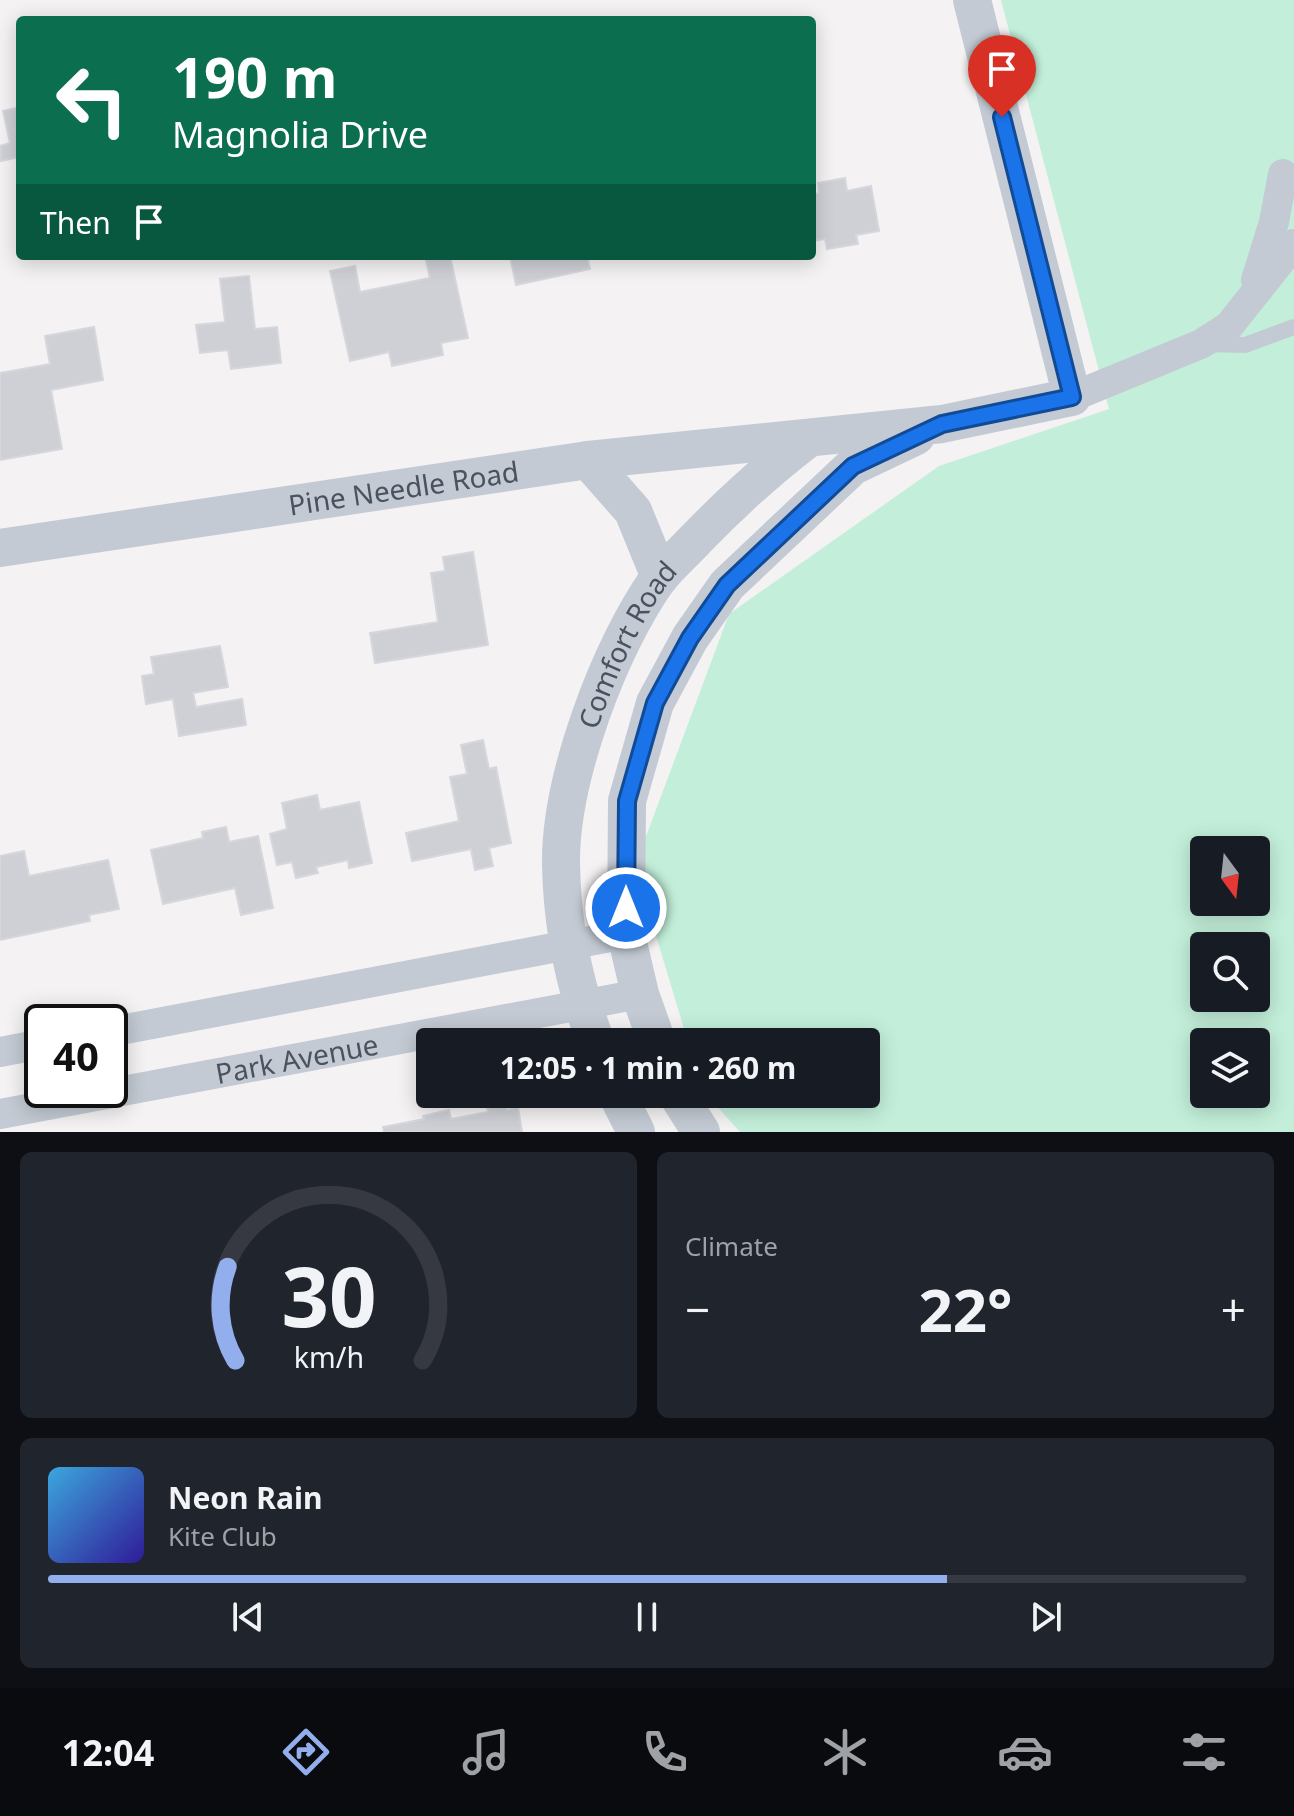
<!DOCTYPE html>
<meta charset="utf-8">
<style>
:root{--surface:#171b24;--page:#20242c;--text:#f1f3f6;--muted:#9ea1a6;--line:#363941;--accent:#93aeec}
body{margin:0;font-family:"Noto Sans",sans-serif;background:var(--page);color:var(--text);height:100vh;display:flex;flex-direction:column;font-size:30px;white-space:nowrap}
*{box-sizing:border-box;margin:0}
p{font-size:26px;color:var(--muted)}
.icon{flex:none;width:44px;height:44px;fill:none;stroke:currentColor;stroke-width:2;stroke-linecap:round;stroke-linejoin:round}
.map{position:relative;height:1132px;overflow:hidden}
.side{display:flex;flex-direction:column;gap:20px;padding:20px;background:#0d0f14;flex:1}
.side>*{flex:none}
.banner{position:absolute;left:16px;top:16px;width:800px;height:244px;border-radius:8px;box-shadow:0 4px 20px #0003;background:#0b6e4f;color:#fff;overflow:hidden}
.needle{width:52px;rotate:165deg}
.buttons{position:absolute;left:1190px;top:836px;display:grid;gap:16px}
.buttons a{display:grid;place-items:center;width:80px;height:80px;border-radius:8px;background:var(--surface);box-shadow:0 4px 20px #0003;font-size:40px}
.speed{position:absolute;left:24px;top:1004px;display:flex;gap:16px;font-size:40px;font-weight:700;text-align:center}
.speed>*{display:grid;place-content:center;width:104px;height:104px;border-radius:50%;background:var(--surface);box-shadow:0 4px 20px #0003;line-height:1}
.speed .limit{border:4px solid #111;border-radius:12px;background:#fff;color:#111}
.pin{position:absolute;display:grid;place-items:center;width:68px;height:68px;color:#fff;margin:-82px -34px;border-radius:50% 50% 50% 0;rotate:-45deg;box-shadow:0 0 8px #0007}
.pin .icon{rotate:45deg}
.me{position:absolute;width:88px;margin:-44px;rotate:0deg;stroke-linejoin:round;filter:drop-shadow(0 0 6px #0008)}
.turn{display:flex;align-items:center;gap:28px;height:168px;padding:0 24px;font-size:36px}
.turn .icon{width:104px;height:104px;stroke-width:2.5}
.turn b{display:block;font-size:56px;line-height:68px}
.then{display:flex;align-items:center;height:76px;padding:0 24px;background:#0003;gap:16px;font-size:30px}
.big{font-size:60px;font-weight:700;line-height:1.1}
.side .tile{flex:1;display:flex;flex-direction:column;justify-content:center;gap:12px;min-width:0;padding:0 28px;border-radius:12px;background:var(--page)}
.side .dial{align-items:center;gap:0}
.dial svg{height:208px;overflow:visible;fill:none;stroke:var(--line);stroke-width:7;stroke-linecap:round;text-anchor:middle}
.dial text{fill:var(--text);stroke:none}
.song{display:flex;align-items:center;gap:24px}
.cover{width:96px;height:96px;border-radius:12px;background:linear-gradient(135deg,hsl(200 70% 55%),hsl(250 70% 35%))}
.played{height:8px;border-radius:4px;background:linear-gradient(90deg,var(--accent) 75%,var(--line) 75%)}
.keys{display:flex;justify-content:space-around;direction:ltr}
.heat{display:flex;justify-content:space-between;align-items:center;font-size:44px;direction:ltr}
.side .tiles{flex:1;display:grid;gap:20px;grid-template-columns:1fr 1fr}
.tile:last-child{grid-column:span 2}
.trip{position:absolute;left:416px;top:1028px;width:464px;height:80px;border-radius:8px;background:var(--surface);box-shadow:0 4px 20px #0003;font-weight:700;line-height:80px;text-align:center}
.tabs{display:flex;height:128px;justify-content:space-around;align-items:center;background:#090b0e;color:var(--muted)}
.tabs .icon{width:56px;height:56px}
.tabs .current{color:var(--accent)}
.tabs b{font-size:36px;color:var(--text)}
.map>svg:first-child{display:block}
</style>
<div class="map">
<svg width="1294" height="1132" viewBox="0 0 1294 1132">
<rect width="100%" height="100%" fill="#f4f2f2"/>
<path fill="#c3efda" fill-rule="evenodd" d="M 1001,0 L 1294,0 L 1294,1132 L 740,1132 L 706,1094 L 866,1094 L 866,1042 L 688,1042 L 635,866 L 729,614 L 939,466 L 1109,409 ZM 1204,850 L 1256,850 L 1256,902 L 1204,902 ZM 1204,946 L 1256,946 L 1256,998 L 1204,998 ZM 1204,1042 L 1256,1042 L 1256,1094 L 1204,1094 Z"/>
<path fill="#cfd0d6" stroke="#d6d7dd" stroke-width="2" d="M 20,107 L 20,157 L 1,161 L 0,146 L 10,143 L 3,111 Z
M 845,178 L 847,191 L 871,186 L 879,231 L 856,235 L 858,244 L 827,249 L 825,239 L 812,241 L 812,195 L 819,193 L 818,183 Z
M 425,256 L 450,256 L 468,338 L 441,343 L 443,355 L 392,366 L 389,352 L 350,361 L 330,271 L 355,266 L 360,292 L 430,278 Z
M 510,256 L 587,256 L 590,269 L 516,285 Z
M 249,276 L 255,329 L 277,327 L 281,363 L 231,369 L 228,350 L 200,353 L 196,325 L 225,322 L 220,279 Z
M 94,327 L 103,380 L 51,390 L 62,449 L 0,460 L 0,373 L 50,364 L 45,336 Z
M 473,552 L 488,645 L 375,663 L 370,633 L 438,622 L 431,573 L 445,571 L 443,557 Z
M 220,646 L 228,687 L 193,693 L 196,707 L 242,699 L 246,725 L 179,736 L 173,699 L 146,704 L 142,676 L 154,674 L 151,657 Z
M 483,740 L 489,769 L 496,767 L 511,843 L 489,848 L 493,866 L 475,870 L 471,849 L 412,861 L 406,833 L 459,821 L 450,777 L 467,774 L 461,745 Z
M 317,795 L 320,810 L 359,802 L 372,863 L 349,868 L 348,860 L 316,867 L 318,873 L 296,878 L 292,862 L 277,865 L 270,834 L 287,829 L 282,803 Z
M 226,827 L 229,842 L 258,836 L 273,908 L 241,915 L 235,888 L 163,904 L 151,850 L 203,838 L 202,832 Z
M 24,851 L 29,876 L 108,860 L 119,909 L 89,915 L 90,921 L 0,940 L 0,856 Z
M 505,1103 L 507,1110 L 518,1107 L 522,1132 L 384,1132 L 383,1127 L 424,1119 L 423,1116 L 449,1110 L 451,1119 L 488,1112 L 487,1107 Z"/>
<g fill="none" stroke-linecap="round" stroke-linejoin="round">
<path stroke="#c3cad3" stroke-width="16" d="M 1207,344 L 1245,345 L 1294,327"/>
<g stroke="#c3cad3" stroke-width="30">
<path d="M 1256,280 L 1274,222 L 1283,174"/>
<path d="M 1072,397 L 1201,344 L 1229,326 L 1294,244"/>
<path d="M 110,1032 L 626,934"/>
<path d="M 0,1052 L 42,1044"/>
<path id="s1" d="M 0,1114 L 640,994"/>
</g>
<g stroke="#c3cad3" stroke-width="38">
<path d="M 588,460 L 633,511 L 660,577"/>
<path id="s2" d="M 0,548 L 588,460 L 942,424 L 1072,397 L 972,0"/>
<path id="s3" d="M 596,1042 C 574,985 562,925 561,864 C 560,779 609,648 658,579 C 669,565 684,552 696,539 C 732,502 768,469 809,438"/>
<path d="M 657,1042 L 640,994 L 626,934 L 627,801 L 655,703 L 690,638 L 727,585 L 853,466 L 916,436"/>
<path d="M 617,1094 L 636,1132"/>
<path d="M 677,1094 L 701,1132"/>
</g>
</g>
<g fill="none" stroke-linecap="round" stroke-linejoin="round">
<defs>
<path id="route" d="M 626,908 L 627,801 L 655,703 L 690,638 L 727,585 L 853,466 L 942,424 L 1072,397 L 1002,117"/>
</defs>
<use href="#route" stroke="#114b97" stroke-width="20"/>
<use href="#route" stroke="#1a73e8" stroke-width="14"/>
</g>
<g text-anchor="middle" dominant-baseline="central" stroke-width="6" stroke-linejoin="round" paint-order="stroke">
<g font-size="28" fill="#4a525f" stroke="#fff">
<text stroke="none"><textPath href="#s2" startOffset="408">Pine Needle Road</textPath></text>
<text stroke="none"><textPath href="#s3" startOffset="414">Comfort Road</textPath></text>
<text stroke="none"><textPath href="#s1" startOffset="302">Park Avenue</textPath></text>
</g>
</g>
</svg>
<div class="buttons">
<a><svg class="needle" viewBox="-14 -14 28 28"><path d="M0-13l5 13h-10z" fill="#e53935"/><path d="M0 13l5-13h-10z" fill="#9ea1a6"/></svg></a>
<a><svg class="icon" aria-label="search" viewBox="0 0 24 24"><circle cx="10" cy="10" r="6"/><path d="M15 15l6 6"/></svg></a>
<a><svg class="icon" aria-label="layers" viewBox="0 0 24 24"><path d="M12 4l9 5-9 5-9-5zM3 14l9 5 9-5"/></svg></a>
</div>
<div class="speed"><div class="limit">40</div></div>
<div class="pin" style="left:1002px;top:117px;background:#d93025"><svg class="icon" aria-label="arrive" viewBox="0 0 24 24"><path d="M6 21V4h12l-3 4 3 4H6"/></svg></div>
<svg class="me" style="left:626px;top:908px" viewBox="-20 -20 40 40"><circle r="17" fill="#1a73e8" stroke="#fff" stroke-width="3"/><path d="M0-11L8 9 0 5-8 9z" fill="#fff"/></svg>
<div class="trip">12:05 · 1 min · 260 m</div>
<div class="banner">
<div class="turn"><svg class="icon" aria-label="left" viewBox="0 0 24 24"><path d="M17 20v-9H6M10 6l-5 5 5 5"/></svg><div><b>190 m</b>Magnolia Drive</div></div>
<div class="then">Then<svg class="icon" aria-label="arrive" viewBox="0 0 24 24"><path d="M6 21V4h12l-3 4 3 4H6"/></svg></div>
</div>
</div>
<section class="side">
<div class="tiles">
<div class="tile dial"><svg viewBox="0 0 100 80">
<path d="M14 69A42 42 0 1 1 86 69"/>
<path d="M14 69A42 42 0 0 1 11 33" stroke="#93aeec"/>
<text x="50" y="56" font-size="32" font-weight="700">30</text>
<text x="50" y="72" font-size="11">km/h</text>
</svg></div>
<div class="tile"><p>Climate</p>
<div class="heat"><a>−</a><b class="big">22°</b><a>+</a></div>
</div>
<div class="tile">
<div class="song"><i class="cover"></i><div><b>Neon Rain</b><p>Kite Club</p></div></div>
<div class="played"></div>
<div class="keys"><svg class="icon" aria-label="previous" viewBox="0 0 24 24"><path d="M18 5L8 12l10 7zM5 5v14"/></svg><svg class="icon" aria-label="pause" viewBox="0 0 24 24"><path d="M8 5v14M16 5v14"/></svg><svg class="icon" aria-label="next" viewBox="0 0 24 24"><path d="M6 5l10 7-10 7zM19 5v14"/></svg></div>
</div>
</div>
</section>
<nav class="tabs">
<b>12:04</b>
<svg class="icon current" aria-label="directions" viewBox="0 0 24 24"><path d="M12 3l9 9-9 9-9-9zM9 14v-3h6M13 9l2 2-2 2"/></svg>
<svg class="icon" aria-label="music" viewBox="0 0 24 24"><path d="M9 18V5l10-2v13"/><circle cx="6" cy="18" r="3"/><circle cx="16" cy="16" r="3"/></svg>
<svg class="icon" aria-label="phone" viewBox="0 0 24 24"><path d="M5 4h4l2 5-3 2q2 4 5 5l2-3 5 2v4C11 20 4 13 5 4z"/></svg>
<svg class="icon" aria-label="climate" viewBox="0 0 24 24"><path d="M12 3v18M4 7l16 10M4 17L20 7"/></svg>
<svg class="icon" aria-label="car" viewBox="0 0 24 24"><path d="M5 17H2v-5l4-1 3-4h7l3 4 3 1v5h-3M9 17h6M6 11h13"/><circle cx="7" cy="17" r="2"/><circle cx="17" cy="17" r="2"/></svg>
<svg class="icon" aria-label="filters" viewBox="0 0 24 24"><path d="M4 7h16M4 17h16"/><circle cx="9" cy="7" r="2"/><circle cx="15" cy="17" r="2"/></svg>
</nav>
